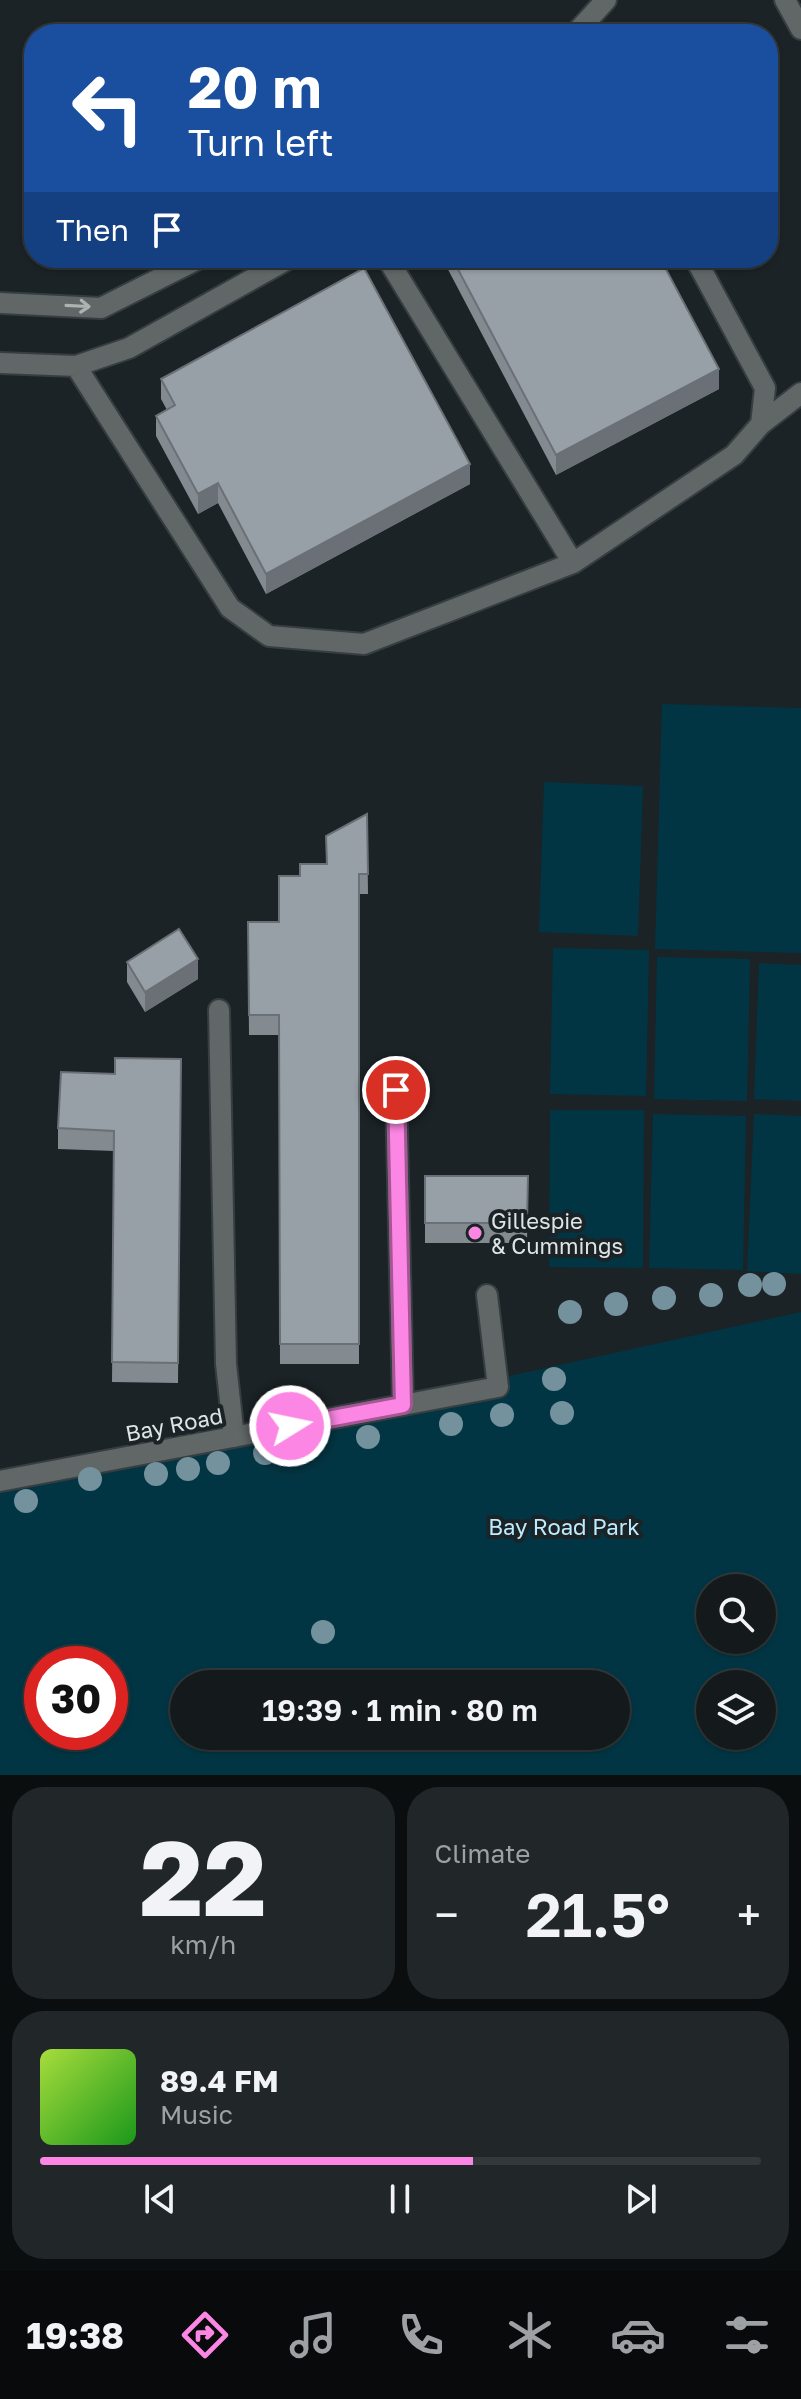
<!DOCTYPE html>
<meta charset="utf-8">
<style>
:root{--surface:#141a1c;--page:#212729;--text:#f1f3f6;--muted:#9da1a3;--line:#33383b;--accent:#fc86e4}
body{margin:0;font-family:"Golos Text",sans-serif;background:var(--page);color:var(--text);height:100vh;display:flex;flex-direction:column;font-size:30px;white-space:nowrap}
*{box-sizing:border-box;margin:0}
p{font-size:26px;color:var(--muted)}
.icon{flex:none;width:44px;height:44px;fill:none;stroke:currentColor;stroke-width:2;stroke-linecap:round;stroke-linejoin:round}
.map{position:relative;height:1775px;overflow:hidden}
.details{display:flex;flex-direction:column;gap:12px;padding:12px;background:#0b0e0f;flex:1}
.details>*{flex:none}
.hud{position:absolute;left:24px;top:24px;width:754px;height:244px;border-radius:32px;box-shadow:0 2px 6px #0004,0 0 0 2px var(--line);background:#1a4fa0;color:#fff;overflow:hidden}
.controls{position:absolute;left:696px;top:1574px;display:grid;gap:16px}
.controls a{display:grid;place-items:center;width:80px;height:80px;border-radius:50%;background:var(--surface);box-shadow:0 2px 6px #0004,0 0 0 2px var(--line);font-size:40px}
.speed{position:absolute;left:24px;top:1646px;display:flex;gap:16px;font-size:40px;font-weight:700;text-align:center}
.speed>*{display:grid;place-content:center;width:104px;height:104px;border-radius:50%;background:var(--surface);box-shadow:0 2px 6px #0004,0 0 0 2px var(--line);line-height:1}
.speed .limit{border:12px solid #d22;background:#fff;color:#111}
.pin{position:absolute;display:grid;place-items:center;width:68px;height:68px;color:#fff;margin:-34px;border:4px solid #fff;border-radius:50%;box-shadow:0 2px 8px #0007}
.me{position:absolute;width:88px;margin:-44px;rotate:80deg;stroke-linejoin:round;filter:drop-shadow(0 0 6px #0008)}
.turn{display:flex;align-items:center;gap:28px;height:168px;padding:0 32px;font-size:36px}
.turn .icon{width:104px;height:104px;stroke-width:2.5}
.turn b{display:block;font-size:56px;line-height:68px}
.then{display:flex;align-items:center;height:76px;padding:0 32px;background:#0003;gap:16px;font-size:30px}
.big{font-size:60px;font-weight:600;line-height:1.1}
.details .tile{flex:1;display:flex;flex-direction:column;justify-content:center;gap:12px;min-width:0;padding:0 28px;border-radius:32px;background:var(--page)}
.details .dial{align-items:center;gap:0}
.dial b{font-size:104px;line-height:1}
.song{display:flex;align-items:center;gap:24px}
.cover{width:96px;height:96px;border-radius:12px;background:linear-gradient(135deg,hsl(80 70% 55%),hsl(120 70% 35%))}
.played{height:8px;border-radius:4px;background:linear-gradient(90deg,var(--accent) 60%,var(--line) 60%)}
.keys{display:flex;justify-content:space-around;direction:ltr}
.heat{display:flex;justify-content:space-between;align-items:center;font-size:44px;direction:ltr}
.details .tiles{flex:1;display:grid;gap:12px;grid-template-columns:1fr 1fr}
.tile:last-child{grid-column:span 2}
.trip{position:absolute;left:170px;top:1670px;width:460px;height:80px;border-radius:40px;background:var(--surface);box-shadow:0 2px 6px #0004,0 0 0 2px var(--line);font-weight:600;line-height:80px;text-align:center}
.dock{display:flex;height:128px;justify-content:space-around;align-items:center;background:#080a0b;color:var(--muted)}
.dock .icon{width:56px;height:56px}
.dock .current{color:var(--accent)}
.dock b{font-size:36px;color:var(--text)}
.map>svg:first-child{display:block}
</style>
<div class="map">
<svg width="801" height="1775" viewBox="0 0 801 1775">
<rect width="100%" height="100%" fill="#1b2326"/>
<path fill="#023543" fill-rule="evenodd" d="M 662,704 L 801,708 L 801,953 L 655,949 Z
M 544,782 L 643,786 L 638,936 L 539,932 Z
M 553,948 L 649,950 L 646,1096 L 550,1094 Z
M 657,957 L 750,959 L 747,1101 L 654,1099 Z
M 759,963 L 801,965 L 801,1101 L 754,1099 Z
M 550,1110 L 644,1110 L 643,1268 L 549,1267 Z
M 653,1114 L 746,1116 L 743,1270 L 649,1268 Z
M 754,1114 L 801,1116 L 801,1274 L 747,1271 Z
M 801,1312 L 801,1775 L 0,1775 L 0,1491 L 103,1465 ZM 710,1588 L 762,1588 L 762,1640 L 710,1640 ZM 42,1664 L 110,1664 L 110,1732 L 42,1732 ZM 184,1684 L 616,1684 L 616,1736 L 184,1736 ZM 710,1684 L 762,1684 L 762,1736 L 710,1736 Z"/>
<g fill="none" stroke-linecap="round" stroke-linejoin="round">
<defs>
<path id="minor" d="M 785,0 L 801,29
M 575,34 L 606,0
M 387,258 L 573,563
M 0,303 L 101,308 L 200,258
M 0,363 L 76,366 L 129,348 L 290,258
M 76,366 L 230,608 L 269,636 L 364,644 L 573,563 L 734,455 L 761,424 L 765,388 L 695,258
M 761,424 L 801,393
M 219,1010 L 226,1364 L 234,1437
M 396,1090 L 403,1405
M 0,1481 L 498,1387 L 487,1295"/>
</defs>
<use href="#minor" stroke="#363e41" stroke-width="24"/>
<use href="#minor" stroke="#616666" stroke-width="20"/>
</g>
<g fill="#74929d">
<circle cx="774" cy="1284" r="12"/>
<circle cx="750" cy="1285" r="12"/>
<circle cx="711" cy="1295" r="12"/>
<circle cx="664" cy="1298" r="12"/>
<circle cx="616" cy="1304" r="12"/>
<circle cx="570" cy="1312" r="12"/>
<circle cx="554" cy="1379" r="12"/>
<circle cx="562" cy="1413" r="12"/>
<circle cx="502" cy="1415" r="12"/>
<circle cx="451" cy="1424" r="12"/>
<circle cx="368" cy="1437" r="12"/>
<circle cx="309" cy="1447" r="12"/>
<circle cx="265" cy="1453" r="12"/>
<circle cx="218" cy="1463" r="12"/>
<circle cx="188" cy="1469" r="12"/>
<circle cx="156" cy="1474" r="12"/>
<circle cx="90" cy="1479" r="12"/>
<circle cx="26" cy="1501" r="12"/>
<circle cx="323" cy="1632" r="12"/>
</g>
<path fill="#838a90" d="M 442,258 L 660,258 L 719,389 L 556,475 Z
M 161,379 L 470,484 L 266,594 L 218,503 L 198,514 L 156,436 L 156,416 L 167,410 L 161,399 Z
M 367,814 L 368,894 L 359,894 L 359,1364 L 280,1364 L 279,1035 L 249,1035 L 248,922 L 279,922 L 300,876 L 326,864 Z
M 127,962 L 198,979 L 145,1012 L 127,982 Z
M 181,1059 L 178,1383 L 112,1382 L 114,1151 L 58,1149 L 58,1128 L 115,1074 Z
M 425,1176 L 528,1176 L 527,1243 L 425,1243 Z"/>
<path fill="#6a7075" d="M 719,369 L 719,389 L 556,475 L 556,455 Z
M 470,464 L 470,484 L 266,594 L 266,574 Z
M 218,483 L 218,503 L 198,514 L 198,494 Z
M 198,959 L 198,979 L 145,1012 L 145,992 Z"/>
<path fill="#98a0a7" stroke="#6a7075" stroke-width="2" d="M 452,258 L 660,258 L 719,369 L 556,455 Z
M 364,268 L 470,464 L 266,574 L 218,483 L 198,494 L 156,416 L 175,405 L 161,379 Z
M 367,814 L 368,874 L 359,874 L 359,1344 L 280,1344 L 279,1015 L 249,1015 L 248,922 L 279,922 L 279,876 L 300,876 L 300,864 L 327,864 L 326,836 Z
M 179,929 L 198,959 L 145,992 L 127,962 Z
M 115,1058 L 181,1059 L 178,1363 L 112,1362 L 114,1131 L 58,1128 L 61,1072 L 115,1074 Z
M 425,1176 L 528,1176 L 527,1223 L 425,1223 Z"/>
<defs><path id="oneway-shaft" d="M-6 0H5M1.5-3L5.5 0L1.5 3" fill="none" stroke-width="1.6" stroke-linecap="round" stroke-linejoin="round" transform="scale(2)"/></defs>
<use stroke="#adb2b3" href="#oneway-shaft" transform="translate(78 306) rotate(3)"/>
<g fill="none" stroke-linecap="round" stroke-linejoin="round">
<defs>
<path id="route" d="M 290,1426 L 403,1405 L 396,1090"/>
</defs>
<use href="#route" stroke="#a45794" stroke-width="20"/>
<use href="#route" stroke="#fc86e4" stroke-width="14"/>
</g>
<circle fill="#fc86e4" stroke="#1b2326" stroke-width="3" cx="475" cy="1233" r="8"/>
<g text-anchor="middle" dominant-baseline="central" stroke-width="8" stroke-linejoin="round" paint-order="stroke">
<g font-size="22" fill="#dfe4e6" stroke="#1b2326" text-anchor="start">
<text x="491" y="1220">Gillespie<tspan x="491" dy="25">&amp; Cummings</tspan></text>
</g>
<g font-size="22" fill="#dfe4e6" stroke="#1b2326">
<text transform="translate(174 1424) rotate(-11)">Bay Road</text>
</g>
<g font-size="22" fill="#bcecfe" stroke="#1b2326">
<text x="564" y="1526">Bay Road Park</text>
</g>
</g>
</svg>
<div class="controls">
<a><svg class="icon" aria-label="search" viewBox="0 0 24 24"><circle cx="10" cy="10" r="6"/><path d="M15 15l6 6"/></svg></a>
<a><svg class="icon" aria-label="layers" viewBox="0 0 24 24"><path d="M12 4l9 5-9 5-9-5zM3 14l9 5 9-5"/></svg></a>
</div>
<div class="speed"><div class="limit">30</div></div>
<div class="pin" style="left:396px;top:1090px;background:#d93025"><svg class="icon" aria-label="arrive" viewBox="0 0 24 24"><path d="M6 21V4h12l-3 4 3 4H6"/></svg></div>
<svg class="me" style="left:290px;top:1426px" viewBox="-20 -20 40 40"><circle r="17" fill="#fc86e4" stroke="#fff" stroke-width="3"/><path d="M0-11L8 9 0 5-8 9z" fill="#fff"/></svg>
<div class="trip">19:39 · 1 min · 80 m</div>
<div class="hud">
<div class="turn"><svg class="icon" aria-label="left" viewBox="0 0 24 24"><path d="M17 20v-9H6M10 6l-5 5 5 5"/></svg><div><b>20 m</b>Turn left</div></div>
<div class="then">Then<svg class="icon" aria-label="arrive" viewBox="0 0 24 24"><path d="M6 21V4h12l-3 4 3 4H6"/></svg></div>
</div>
</div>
<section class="details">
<div class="tiles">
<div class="tile dial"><b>22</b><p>km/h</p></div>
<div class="tile"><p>Climate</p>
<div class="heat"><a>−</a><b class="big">21.5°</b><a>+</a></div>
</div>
<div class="tile">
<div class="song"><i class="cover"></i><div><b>89.4 FM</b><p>Music</p></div></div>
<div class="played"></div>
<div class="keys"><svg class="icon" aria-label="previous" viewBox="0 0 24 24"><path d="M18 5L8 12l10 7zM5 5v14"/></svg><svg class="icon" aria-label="pause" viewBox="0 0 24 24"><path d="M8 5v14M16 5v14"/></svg><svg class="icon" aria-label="next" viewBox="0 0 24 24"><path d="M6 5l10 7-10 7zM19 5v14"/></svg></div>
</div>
</div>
</section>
<nav class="dock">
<b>19:38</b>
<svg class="icon current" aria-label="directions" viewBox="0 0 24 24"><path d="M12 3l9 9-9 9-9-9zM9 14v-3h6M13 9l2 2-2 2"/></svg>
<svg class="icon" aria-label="music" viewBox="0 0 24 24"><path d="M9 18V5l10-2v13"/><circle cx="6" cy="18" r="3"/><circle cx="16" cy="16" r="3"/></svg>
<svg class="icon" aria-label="phone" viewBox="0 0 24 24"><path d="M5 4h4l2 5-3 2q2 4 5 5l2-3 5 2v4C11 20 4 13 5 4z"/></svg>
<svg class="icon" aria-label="climate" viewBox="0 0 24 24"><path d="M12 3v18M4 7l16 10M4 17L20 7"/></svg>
<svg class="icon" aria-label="car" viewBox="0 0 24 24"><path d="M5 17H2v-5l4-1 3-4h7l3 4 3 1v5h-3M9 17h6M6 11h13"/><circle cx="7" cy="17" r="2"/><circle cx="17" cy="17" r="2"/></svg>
<svg class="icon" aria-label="filters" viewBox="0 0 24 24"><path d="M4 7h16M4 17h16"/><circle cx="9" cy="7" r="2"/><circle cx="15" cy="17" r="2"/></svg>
</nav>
